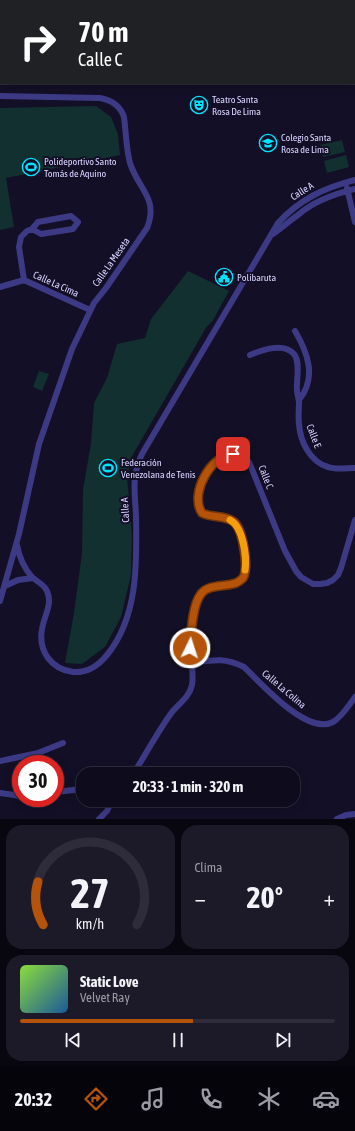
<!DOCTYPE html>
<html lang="es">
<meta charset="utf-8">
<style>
:root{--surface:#0e0b1c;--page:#1c1929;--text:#f1f3f6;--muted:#9b9ba3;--line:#2e2b3b;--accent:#b45309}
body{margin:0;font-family:"Asap Condensed",sans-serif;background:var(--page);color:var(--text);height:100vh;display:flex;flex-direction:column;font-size:15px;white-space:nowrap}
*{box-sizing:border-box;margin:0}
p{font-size:13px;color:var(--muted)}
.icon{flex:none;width:22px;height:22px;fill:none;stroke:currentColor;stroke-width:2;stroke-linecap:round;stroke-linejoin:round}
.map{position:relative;height:819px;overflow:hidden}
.side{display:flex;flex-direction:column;gap:6px;padding:6px;background:#08060f;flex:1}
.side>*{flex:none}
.guide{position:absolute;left:0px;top:0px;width:355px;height:84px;box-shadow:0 2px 10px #0003,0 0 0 1px var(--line);background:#202124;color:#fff;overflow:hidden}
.speed{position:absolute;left:12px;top:755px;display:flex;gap:8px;font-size:20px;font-weight:700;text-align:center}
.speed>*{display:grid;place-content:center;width:52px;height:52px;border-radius:50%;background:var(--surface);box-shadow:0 2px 10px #0003,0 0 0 1px var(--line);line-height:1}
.speed .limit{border:6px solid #d22;background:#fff;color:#111}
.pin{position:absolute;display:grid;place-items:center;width:34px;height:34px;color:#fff;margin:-17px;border-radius:8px;box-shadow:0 2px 6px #0006}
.me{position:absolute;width:44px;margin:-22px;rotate:4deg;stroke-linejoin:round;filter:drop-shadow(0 0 3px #0008)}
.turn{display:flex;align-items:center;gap:14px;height:84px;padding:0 12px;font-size:18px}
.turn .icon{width:52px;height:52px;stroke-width:2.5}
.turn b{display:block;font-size:28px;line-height:34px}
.big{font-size:30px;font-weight:700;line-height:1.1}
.side .widget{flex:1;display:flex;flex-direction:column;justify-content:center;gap:6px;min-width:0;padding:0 14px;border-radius:16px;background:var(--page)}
.side .dial{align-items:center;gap:0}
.dial svg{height:104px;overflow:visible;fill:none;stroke:var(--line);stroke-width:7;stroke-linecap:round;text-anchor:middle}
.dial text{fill:var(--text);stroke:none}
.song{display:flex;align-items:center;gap:12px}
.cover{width:48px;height:48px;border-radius:6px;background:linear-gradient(135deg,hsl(90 70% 55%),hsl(210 70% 35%))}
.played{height:4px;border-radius:2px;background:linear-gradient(90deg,var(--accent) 55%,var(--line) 55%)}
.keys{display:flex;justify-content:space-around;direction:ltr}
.heat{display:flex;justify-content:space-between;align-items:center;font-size:22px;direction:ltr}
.side .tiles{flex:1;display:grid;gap:6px;grid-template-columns:1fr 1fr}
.widget:last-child{grid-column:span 2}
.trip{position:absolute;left:76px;top:767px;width:224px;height:40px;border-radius:16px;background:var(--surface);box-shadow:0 2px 10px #0003,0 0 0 1px var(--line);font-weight:700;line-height:40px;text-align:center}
.dock{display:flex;height:64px;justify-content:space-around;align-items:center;background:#06040b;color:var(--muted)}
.dock .icon{width:28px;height:28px}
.dock .selected{color:var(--accent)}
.dock b{font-size:18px;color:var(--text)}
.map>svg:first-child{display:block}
</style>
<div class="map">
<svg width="355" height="819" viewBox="0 0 355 819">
<rect width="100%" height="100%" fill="#130f26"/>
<path fill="#12302f" d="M 167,0 L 355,0 L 355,12 L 354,1 Z
M 96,106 L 111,117 L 118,134 L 120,155 L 6,178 L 14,227 L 0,230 L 0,108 Z
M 342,140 L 345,152 L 323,157 L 320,145 Z
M 346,155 L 349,167 L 327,173 L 324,161 Z
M 188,271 L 229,291 L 212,322 L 207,326 L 131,458 L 127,478 L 130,507 L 132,538 L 131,575 L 121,617 L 105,647 L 82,664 L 65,663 L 74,613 L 82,553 L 83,490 L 91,443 L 94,403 L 107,378 L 117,344 L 145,338 L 151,319 Z
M 39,371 L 49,374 L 42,391 L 33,387 Z"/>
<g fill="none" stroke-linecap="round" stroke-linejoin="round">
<path stroke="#3d3a85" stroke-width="6" d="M 0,65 L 1,65
M 0,96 L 100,98 C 111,100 120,105 124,117 C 126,132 126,148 130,163 C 138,189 159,198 147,228 L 106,288 L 94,303 L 72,349 L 39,444 L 19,534 L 0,601
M 347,188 L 355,222
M 273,234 C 282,228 289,221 298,215 C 314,201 334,194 355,189
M 24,280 L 19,247 L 21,237 L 27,231 L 32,229 L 38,222 L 71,216 L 78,222 L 73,229 L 41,234 L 32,229
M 24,280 L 90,310
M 0,287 L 24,280
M 295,331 C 308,353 317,378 299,400
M 250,355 C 262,350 283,342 294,354 C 300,361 297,376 297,384 C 296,390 298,396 299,402 C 299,409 298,417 299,424 C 300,441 310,462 328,467 C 336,470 346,468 355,468
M 17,545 C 19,556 24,568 32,577 C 37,582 44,584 47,591 C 53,604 44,616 42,629 C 38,651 51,669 73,672 C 88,673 98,666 107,655 C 138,617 137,564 136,516 C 135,492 131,478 142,454 L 278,223 C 300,199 324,188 355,180
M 5,586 L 18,580 L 33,578
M 192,663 C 212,660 225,657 244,667 C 261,683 307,736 333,722 C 342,717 349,705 355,697
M 0,761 L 38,753 L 63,743
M 130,774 L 137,768 C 148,750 159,730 172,712 C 179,704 190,696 192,685 C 194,674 191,661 190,649 C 189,633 192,614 198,598 C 206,579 239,594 245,572 C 248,561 243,524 230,520 C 222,517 207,519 201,512 C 189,498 210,461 224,455 C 233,451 242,456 249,462 L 285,551 L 296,571 L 301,577 L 313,584 L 320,584 L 327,583 L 333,580 L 338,575 L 341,568 L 355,520
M 55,792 L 83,789
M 0,793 L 21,796
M 99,819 L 107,811 L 112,800
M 337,819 L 346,815 L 355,814"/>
<path stroke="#ff4fa3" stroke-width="11" d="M 88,0 L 91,1
M 134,0 L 138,1
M 354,21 L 355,21
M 354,31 L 355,31
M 354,40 L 355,41"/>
</g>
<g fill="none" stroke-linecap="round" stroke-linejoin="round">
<defs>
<path id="route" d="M 190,648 C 191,634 192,605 201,594 C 208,584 225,587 236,583 C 238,582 241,580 243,578 C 249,568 243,530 234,522 C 226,515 211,518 202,513 C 189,494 211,455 233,454"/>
</defs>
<use href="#route" stroke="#753606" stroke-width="10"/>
<use href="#route" stroke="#b45309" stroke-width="7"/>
<path stroke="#f59e0b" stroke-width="7" d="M 230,520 C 243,527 247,556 245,570"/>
</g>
<defs>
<symbol id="theatre-ring" viewBox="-11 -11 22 22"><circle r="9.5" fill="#130f26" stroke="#00e5ff" stroke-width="1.5"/><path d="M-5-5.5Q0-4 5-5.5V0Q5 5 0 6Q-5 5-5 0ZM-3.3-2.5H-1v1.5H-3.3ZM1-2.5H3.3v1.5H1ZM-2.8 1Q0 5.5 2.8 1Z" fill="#00e5ff"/></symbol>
<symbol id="school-ring" viewBox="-11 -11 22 22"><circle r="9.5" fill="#130f26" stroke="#00e5ff" stroke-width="1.5"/><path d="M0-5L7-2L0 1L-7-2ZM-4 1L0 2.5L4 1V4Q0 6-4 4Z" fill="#00e5ff"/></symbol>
<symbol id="stadium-ring" viewBox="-11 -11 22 22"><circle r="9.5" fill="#130f26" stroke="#00e5ff" stroke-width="1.5"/><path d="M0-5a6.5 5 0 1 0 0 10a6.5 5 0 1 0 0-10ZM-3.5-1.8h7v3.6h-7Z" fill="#00e5ff"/></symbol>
<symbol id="civic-ring" viewBox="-11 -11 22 22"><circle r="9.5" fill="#130f26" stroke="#00e5ff" stroke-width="1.5"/><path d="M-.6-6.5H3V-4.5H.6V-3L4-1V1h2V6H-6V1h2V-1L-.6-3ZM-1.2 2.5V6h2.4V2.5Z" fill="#00e5ff"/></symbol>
</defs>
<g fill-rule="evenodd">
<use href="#theatre-ring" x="189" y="95" width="20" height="20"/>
<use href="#school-ring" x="258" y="133" width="20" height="20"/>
<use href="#stadium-ring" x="21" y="157" width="20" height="20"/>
<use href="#civic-ring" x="214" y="267" width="20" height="20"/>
<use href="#stadium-ring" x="98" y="458" width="20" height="20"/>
</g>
<g text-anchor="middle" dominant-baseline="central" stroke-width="4" stroke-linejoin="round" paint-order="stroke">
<g font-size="10" fill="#d9d4ff" stroke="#130f26" text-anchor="start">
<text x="212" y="99">Teatro Santa<tspan x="212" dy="12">Rosa De Lima</tspan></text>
<text x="281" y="137">Colegio Santa<tspan x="281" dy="12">Rosa de Lima</tspan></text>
<text x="44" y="161">Polideportivo Santo<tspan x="44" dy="12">Tomás de Aquino</tspan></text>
<text x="237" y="277">Polibaruta</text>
<text x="121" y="462">Federación<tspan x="121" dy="12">Venezolana de Tenis</tspan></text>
</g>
<g font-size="10" fill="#d9d4ff" stroke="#130f26">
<text transform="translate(302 191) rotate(-32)">Calle A</text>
<text transform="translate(111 262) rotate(-55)">Calle La Meseta</text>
<text transform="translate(56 284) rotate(24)">Calle La Cima</text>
<text transform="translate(314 436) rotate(69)">Calle E</text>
<text transform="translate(266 477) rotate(69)">Calle C</text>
<text transform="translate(125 510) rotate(-93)">Calle A</text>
<text transform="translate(284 689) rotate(40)">Calle La Colina</text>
</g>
</g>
</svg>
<div class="speed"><div class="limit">30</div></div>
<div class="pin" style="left:233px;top:454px;background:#d93025"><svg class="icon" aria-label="arrive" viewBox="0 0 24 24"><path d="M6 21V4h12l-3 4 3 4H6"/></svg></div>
<svg class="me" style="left:190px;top:648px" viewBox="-20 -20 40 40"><circle r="17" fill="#b45309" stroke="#fff" stroke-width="3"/><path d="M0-11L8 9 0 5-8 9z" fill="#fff"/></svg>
<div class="trip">20:33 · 1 min · 320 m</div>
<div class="guide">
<div class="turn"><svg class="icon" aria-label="right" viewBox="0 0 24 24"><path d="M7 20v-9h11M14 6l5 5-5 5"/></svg><div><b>70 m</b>Calle C</div></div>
</div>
</div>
<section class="side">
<div class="tiles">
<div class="widget dial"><svg viewBox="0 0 100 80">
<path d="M14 69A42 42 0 1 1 86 69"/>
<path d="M14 69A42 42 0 0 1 10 36" stroke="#b45309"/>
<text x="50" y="56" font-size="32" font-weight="700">27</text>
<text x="50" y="72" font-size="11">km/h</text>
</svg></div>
<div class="widget"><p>Clima</p>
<div class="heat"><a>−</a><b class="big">20°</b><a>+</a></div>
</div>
<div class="widget">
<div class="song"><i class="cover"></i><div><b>Static Love</b><p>Velvet Ray</p></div></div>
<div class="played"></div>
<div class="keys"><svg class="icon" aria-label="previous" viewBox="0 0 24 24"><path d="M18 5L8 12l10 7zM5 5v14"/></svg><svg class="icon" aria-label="pause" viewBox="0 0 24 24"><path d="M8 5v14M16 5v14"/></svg><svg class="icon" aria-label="next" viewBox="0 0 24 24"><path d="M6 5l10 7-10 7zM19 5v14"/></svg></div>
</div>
</div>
</section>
<nav class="dock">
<b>20:32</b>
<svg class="icon selected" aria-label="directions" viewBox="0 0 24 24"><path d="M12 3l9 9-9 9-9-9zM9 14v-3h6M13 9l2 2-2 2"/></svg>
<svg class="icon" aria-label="music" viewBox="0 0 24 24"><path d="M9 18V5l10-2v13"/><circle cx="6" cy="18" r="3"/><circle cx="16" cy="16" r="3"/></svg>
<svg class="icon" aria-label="phone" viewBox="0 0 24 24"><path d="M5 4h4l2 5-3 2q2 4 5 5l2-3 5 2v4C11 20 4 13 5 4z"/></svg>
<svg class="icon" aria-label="climate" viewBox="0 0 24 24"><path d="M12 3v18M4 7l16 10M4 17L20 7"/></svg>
<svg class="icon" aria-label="car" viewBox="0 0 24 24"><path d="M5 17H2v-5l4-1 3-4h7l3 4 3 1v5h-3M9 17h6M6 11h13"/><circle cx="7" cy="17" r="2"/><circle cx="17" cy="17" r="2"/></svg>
</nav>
